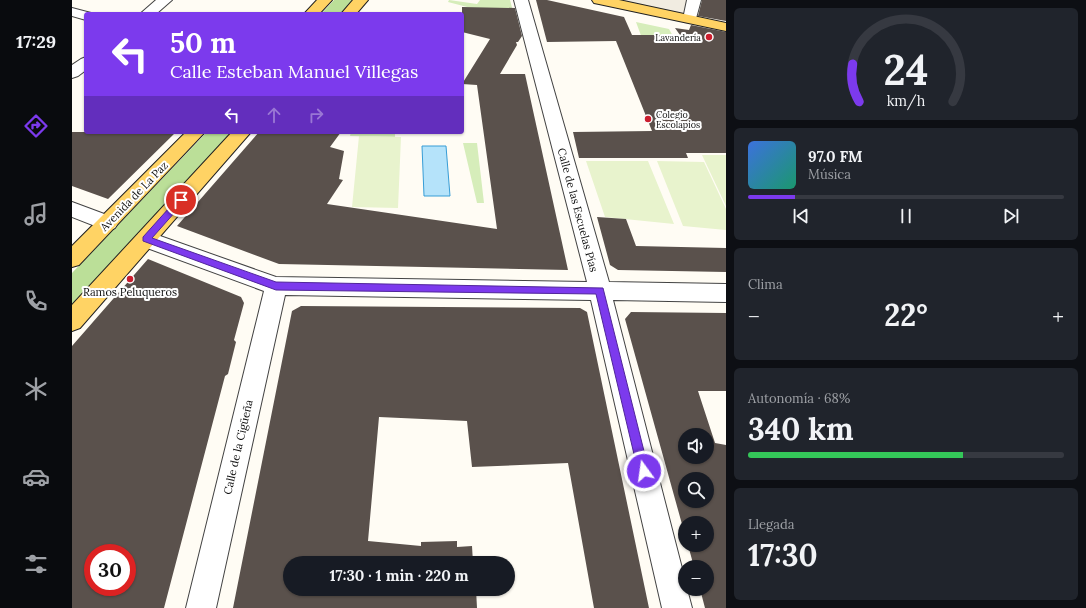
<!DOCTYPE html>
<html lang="es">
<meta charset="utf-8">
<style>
:root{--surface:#171b24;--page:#20242c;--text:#f1f3f6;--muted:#9ea1a6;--line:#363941;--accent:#7c3aed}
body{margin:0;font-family:Lora,serif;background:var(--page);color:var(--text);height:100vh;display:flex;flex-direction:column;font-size:15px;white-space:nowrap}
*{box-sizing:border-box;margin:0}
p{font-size:13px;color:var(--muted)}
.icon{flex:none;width:22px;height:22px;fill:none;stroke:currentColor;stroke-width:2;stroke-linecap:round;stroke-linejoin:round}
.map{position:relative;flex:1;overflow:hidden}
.details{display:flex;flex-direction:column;gap:8px;padding:8px;background:#0d0f14;width:360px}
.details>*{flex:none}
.hud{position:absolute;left:12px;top:12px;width:380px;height:122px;border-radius:4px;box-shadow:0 1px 3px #0004;background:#7c3aed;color:#fff;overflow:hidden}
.buttons{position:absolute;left:606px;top:428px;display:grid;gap:8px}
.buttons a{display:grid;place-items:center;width:36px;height:36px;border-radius:50%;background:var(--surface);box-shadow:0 1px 3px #0004;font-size:20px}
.speed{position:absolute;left:12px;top:544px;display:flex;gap:8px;font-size:20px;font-weight:700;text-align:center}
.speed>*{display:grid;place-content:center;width:52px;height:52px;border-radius:50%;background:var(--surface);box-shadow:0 1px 3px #0004;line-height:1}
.speed .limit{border:6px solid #d22;background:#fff;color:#111}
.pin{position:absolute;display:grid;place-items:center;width:34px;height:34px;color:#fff;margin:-17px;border:2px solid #fff;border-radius:50%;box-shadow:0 1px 4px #0007}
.me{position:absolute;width:44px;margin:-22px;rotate:346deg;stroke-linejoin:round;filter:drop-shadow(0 0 3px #0008)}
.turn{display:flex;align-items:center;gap:14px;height:84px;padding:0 20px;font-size:18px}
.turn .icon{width:52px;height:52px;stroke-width:2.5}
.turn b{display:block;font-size:28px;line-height:34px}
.lanes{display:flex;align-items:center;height:38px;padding:0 20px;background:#0003;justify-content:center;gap:20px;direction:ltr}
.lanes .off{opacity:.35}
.big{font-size:30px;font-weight:700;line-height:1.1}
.details .tile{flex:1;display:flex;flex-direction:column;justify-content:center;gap:6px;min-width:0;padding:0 14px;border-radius:6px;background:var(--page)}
.details .dial{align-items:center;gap:0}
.dial svg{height:104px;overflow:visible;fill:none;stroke:var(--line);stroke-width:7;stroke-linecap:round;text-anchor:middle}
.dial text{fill:var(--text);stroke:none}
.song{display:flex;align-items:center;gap:12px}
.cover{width:48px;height:48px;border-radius:6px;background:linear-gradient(135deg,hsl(220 70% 55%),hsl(160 70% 35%))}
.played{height:4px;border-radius:2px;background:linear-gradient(90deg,var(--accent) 15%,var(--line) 15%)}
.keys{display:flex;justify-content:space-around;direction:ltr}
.heat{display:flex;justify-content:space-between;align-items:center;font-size:22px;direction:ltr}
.charge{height:6px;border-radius:3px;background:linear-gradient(90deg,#34c759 68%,var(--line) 0)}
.trip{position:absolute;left:211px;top:556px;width:232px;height:40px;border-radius:20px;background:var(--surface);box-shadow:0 1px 3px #0004;font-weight:700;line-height:40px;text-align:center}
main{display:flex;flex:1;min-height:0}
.menu{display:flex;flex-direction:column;width:72px;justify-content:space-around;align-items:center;background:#090b0e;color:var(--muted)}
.menu .icon{width:28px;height:28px}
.menu .current{color:var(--accent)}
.menu b{font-size:18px;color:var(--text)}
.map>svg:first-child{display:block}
</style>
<main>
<nav class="menu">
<b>17:29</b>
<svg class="icon current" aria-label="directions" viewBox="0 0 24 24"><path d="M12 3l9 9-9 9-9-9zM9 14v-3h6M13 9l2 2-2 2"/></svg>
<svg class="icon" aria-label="music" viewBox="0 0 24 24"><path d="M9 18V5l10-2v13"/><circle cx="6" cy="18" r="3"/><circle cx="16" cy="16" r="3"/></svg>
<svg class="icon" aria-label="phone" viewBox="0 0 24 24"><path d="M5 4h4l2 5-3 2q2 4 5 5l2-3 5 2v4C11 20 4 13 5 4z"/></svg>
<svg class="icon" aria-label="climate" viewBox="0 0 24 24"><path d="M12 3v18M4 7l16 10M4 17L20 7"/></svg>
<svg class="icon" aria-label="car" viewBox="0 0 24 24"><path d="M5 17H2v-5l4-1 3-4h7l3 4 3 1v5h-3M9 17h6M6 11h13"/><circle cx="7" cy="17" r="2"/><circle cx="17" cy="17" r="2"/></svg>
<svg class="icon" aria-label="filters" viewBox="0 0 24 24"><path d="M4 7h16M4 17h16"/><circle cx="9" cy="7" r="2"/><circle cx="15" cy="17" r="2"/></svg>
</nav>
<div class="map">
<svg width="654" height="608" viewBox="0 0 654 608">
<rect width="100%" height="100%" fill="#fffcf4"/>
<path fill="#d6edba" d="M 377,0 L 405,4 L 408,0 L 438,0 L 442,15 L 426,15 L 376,2 Z
M 564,22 L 597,29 L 602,38 L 586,35 L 572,35 L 571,41 Z
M 279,132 L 323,132 L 323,137 L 278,136 Z
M 391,143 L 405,143 L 412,203 L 405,203 Z"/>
<path fill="#bbdf98" d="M 262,0 L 283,0 L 270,14 L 249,14 Z
M 135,132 L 163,132 L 0,311 L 0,273 Z"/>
<path fill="#e8f3cd" d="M 287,136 L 329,137 L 326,208 L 280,207 Z
M 630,155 L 654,155 L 654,206 Z
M 514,161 L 576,161 L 602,224 L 533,217 Z
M 585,161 L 632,162 L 654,209 L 654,230 L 611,226 Z"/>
<path fill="#f1ece1" d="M 549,0 L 624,0 L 619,15 Z"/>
<path fill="#b5e3fa" stroke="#379dd6" d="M 350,146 L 374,146 L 378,196 L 352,196 Z"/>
<path fill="#5a514c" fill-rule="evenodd" d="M 464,0 L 475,0 L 552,17 L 560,35 L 608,35 L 603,28 L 617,30 L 619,25 L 654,32 L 654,153 L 614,153 L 616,158 L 507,158 L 501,132 L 580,131 L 544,41 L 475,42 Z
M 630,0 L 654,0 L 654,21 L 626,16 Z
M 390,7 L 443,8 L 450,36 L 446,42 L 444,42 L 445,45 L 428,74 L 453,74 L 496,270 L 207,264 L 105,226 L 187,132 L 269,132 L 258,147 L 272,151 L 267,179 L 271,180 L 255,204 L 425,229 L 405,85 L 390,84 L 418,39 L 390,32 Z
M 0,132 L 104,132 L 36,199 L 0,186 Z
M 525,217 L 554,219 L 564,246 L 654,248 L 654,272 L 546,270 L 538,265 Z
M 76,259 L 169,297 L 172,303 L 162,340 L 164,342 L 156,374 L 153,376 L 92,608 L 0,608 L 0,346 ZM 21,553 L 55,553 L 55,587 L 21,587 Z
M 229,306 L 508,308 L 515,312 L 577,608 L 522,608 L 496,463 L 400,467 L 395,421 L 307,417 L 296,541 L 349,546 L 349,542 L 385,541 L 385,547 L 400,546 L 401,563 L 218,563 L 218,589 L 404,589 L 405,608 L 161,608 L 220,311 Z
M 559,312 L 654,313 L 654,391 L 626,391 L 643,443 L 654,445 L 654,608 L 633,608 L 628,589 L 635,589 L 635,567 L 622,567 L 616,545 L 635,545 L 635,523 L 613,523 L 613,535 L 553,319 ZM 613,435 L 635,435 L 635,457 L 613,457 ZM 613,479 L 635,479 L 635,501 L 613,501 Z"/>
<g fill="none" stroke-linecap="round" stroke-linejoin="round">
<defs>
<path id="minor" d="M 84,0 L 100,0 L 84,14 L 68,14 Z
M 442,0 L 456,0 L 537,282 L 654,284 L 654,302 L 541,300 L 613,580 L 613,589 L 615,589 L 620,608 L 590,608 L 519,300 L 213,295 L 144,608 L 114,608 L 192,291 L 67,245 L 64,239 L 67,233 L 74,231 L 204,277 L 515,282 Z
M 615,0 L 629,0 L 623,22 L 613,22 L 611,19 Z
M 0,8 L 19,13 L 20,14 L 14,14 L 14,20 L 0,16 Z
M 14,57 L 14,70 L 6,76 L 0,78 L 0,65 L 9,59 Z
M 0,202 L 43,218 L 46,223 L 43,228 L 36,231 L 0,217 Z"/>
<path id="major" d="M 245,0 L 260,0 L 247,14 L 232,14 Z
M 281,0 L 296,0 L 284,14 L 269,14 Z
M 520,0 L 547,0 L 654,23 L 654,31 L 527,4 L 522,3 Z
M 114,132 L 133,132 L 7,265 L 0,267 L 0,246 Z
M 160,132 L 179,132 L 8,328 L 0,331 L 0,305 Z"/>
</defs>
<use href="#minor" stroke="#434343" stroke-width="2"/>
<use href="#major" stroke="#212121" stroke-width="2"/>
<use href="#minor" fill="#fff" fill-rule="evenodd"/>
<use href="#major" fill="#ffd364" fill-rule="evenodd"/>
</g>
<path fill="#7c3aed" stroke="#51269a" d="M 109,197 L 113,200 L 112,202 L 80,238 L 204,282 L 531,288 L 577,471 L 576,475 L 572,477 L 568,475 L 566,471 L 524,294 L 204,290 L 71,241 L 71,237 L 106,198 Z"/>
<g fill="#cb1e2e" stroke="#fff" stroke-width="1.5">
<circle cx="637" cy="37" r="4"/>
<circle cx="576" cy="119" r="4"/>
<circle cx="58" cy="279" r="4"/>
</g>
<g text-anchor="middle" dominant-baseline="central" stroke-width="4" stroke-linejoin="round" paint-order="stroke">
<g font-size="9" fill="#101010" stroke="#fff" text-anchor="end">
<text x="629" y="37">Lavandería</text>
<text x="584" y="114" text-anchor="start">Colegio<tspan x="584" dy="10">Escolapios</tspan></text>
</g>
<g font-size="11" fill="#101010" stroke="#fff">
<text transform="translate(62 196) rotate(-46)">Avenida de La Paz</text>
<text transform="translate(506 210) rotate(75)">Calle de las Escuelas Pías</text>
<text transform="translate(166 447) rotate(-77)">Calle de la Cigüeña</text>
</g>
<g font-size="11" fill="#101010" stroke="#fff">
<text x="58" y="292">Ramos Peluqueros</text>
</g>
</g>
</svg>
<div class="buttons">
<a><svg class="icon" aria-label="sound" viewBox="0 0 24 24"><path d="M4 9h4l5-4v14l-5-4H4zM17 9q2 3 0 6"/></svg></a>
<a><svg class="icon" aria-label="search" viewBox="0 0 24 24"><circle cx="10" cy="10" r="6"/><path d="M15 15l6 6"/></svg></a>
<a>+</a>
<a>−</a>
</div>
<div class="speed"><div class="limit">30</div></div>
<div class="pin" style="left:109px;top:200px;background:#d93025"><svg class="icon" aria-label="arrive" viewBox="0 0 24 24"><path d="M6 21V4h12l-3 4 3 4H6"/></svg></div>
<svg class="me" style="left:572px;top:471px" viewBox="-20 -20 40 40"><circle r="17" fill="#7c3aed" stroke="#fff" stroke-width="3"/><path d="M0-11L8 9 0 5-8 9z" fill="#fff"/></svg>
<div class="trip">17:30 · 1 min · 220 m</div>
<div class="hud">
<div class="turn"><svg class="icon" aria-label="left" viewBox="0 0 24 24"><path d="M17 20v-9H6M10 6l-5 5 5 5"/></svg><div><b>50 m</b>Calle Esteban Manuel Villegas</div></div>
<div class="lanes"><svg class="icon" aria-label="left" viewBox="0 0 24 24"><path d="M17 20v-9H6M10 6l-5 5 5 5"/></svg><svg class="icon off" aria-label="ahead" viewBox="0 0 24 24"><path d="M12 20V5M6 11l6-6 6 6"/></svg><svg class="icon off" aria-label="right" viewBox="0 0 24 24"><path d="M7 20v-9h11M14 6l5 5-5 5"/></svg></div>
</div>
</div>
<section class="details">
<div class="tile dial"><svg viewBox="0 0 100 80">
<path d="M14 69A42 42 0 1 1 86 69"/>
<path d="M14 69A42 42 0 0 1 9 40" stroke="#7c3aed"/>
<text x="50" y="56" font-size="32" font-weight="700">24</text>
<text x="50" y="72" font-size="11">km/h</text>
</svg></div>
<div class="tile">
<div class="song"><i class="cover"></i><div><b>97.0 FM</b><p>Música</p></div></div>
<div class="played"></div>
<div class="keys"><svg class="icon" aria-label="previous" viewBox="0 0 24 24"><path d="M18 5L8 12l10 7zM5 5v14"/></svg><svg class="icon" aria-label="pause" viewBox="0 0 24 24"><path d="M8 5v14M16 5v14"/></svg><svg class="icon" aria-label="next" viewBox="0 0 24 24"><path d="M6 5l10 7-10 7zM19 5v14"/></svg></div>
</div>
<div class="tile"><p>Clima</p>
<div class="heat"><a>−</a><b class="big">22°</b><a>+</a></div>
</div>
<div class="tile"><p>Autonomía · 68%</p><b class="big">340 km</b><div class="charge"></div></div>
<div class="tile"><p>Llegada</p><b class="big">17:30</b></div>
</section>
</main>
